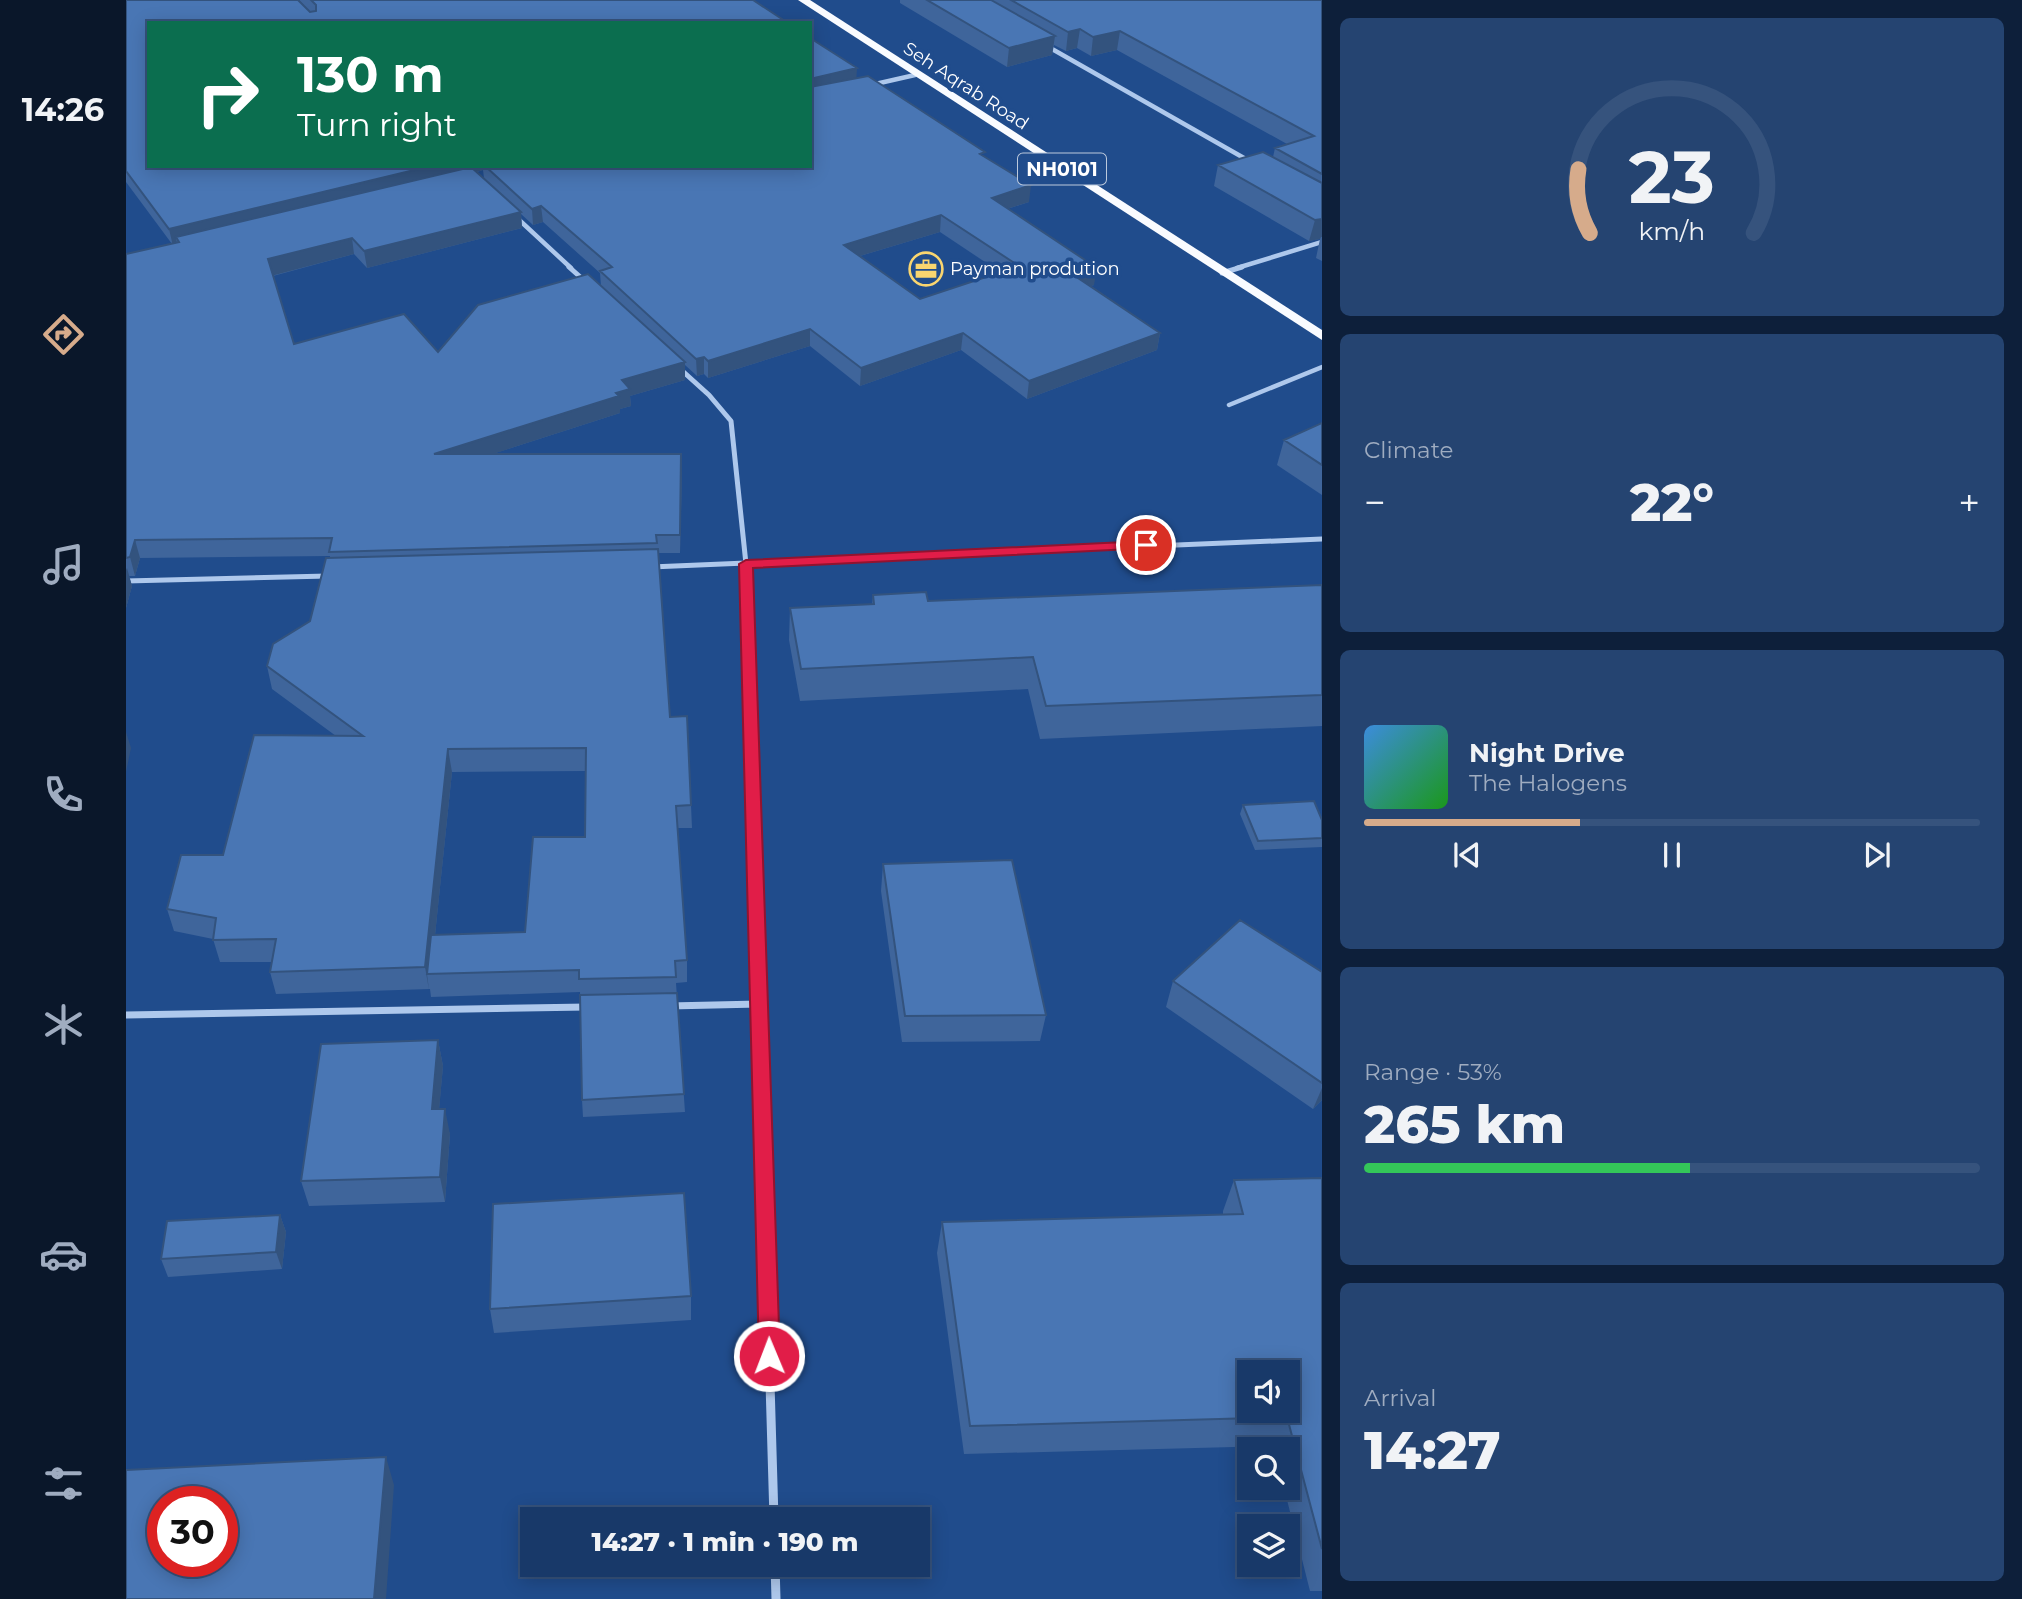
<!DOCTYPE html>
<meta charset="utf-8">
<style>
:root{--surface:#183969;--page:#254471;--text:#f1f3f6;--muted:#9facc0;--line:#36537d;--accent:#d6ab8b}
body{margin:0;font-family:Montserrat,sans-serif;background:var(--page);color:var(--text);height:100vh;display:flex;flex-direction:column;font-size:26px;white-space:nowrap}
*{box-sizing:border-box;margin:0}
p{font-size:23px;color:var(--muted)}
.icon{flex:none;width:38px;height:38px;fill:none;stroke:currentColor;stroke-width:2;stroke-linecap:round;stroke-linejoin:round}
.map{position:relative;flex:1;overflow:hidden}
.panel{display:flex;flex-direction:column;gap:18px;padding:18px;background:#0d1f3a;width:700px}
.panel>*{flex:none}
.guide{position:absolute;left:21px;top:21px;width:665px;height:147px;border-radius:0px;box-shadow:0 4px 18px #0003,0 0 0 2px var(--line);background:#0b6e4f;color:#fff;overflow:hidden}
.tools{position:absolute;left:1111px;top:1360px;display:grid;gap:14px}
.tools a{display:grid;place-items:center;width:63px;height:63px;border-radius:0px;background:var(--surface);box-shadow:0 4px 18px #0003,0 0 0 2px var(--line);font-size:35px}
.speed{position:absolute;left:21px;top:1486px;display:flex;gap:14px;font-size:35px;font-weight:700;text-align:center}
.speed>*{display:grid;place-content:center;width:91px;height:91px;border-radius:50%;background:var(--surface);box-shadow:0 4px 18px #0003,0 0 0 2px var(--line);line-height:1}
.speed .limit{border:10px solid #d22;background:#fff;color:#111}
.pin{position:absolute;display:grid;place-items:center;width:60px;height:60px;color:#fff;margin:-30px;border:4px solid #fff;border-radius:50%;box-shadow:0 2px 7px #0007}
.me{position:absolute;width:77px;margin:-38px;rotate:359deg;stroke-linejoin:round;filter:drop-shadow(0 0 5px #0008)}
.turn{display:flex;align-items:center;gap:24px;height:147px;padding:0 35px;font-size:32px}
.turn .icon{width:91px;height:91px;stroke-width:2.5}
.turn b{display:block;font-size:49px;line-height:60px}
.big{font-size:52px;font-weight:800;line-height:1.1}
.panel .card{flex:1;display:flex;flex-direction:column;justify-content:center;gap:10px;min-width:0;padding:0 24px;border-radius:10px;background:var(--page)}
.panel .dial{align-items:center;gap:0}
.dial svg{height:182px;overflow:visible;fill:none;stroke:var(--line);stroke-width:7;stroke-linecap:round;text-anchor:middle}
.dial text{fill:var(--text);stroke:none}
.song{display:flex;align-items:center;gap:21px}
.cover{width:84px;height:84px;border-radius:10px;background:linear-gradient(135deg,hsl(210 70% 55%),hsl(120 70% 35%))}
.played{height:7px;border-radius:4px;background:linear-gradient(90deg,var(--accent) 35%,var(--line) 35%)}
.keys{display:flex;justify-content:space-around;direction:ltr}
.heat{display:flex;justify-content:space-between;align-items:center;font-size:38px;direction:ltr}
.charge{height:10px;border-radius:5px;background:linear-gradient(90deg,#34c759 53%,var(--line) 0)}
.trip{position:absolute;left:394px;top:1507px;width:410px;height:70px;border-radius:0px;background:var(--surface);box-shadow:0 4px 18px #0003,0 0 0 2px var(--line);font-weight:800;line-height:70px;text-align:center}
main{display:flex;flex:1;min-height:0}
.tabs{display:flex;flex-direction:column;width:126px;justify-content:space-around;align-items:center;background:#0a172a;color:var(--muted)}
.tabs .icon{width:49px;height:49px}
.tabs .active{color:var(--accent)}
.tabs b{font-size:32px;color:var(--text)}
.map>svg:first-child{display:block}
</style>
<main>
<nav class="tabs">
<b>14:26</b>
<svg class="icon active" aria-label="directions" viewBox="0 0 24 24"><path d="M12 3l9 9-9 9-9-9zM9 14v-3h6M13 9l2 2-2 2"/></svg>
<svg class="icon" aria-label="music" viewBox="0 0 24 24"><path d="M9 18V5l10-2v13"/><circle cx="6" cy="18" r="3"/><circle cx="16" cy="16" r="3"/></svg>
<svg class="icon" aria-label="phone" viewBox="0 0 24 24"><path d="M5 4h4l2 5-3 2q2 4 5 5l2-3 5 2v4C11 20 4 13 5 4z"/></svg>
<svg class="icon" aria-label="climate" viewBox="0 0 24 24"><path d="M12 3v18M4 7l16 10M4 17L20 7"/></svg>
<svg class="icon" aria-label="car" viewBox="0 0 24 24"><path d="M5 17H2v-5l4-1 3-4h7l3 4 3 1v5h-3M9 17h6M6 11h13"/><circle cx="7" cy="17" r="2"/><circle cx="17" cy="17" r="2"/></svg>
<svg class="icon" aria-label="filters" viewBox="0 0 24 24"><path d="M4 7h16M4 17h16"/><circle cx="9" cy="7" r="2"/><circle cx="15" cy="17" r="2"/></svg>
</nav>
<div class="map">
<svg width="1196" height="1599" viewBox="0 0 1196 1599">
<rect width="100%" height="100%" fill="#204c8c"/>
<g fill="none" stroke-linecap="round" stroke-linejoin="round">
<path stroke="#aec8ec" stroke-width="4.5" d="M 1103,405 L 1196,367"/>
<path stroke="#aec8ec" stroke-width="4.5" d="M 919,45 L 1125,162
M 745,85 L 789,75
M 390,217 L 445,268
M 1111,268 L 1196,242"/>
<path stroke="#aec8ec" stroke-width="5" d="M 443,267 L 461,283
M 1096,273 L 1116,267
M 552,367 L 583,395 L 605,421 L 620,564 L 621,610
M 525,567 L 1196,539
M 0,581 L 202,576"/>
<path stroke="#aec8ec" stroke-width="7" d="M 621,608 L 634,1045
M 543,1006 L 633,1004
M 0,1015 L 461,1007"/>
<path stroke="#aec8ec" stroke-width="9" d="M 634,1043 L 648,1519
M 649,1564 L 650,1599"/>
<path fill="#f9fbff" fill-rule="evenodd" d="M 672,0 L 684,0 L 1196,330 L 1196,340 Z"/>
</g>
<path fill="#3f659b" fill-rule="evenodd" d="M 0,0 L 184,12 L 173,0 L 627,0 L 23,23 L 23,166 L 338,168 L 343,167 L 342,166 L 684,166 L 730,78 L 858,157 L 903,202 L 881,209 L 968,285 L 965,286 L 1034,333 L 1031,350 L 901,399 L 835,350 L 734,386 L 684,346 L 582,378 L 578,374 L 571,376 L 559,365 L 559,380 L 504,396 L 505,406 L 494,409 L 494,413 L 366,454 L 556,472 L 554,553 L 532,553 L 544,717 L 565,805 L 566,828 L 551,828 L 561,960 L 561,982 L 550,983 L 559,1112 L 457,1117 L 456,1100 L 454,992 L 305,997 L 304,989 L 150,994 L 144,972 L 146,962 L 94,962 L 87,939 L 48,931 L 41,909 L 97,855 L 210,736 L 146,689 L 141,666 L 184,621 L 204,558 L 204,556 L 14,558 L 9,576 L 3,576 L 6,586 L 0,608 L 0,254 L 46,244 L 0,182 ZM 357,170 L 358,178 L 351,172 ZM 395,214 L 407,225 L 417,222 L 474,273 L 475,286 L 312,352 L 168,344 L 147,276 L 228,254 L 241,268 L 396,228 ZM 814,232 L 874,272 L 794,299 L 734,256 ZM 460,771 L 459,837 L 399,932 L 309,935 L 326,772 Z
M 774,0 L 1196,0 L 1196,261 L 1190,258 L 1194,239 L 1183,241 L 1088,186 L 1092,165 L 1147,157 L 1149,148 L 1161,144 L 991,50 L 965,56 L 951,48 L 940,51 L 928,45 L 926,55 L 881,67 L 774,3 Z
M 1196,423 L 1196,495 L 1151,465 L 1158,440 Z
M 1196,585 L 1196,726 L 914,739 L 902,689 L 674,701 L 663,640 L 664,608 L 746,604 L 747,595 L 802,601 Z
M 1117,805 L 1196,820 L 1196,847 L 1129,850 L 1114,814 Z
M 757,864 L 920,1015 L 914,1041 L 776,1042 L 755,891 Z
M 1196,972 L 1196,1100 L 1187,1109 L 1040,1007 L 1047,981 Z
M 312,1040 L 317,1066 L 313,1109 L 324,1134 L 319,1202 L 183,1206 L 175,1181 Z
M 1196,1178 L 1196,1591 L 1184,1591 L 1158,1488 L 1162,1488 L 1162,1449 L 1148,1449 L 1147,1446 L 838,1454 L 811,1253 L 816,1222 L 1097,1215 L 1097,1211 L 1108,1180 Z
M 154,1215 L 160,1232 L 156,1269 L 42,1277 L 35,1259 Z
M 565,1296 L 565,1320 L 368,1333 L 364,1309 Z"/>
<path fill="#33537e" d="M 954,29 L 951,48 L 940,51 L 942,32 Z
M 994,31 L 991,50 L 965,56 L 967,37 Z
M 929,36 L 926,55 L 881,67 L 883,48 Z
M 731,68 L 730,84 L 684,94 L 684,79 Z
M 305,166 L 338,166 L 338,175 L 53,242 L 50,237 L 51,245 L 47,246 L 43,229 Z
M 349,166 L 357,166 L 357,170 L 350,172 Z
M 905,185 L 903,202 L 864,214 L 866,198 Z
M 415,206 L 417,222 L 407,225 L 406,209 Z
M 395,212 L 396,228 L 241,268 L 238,251 Z
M 815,215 L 814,232 L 717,261 L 718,245 Z
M 1196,219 L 1196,237 L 1195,237 L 1194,239 L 1183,241 L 1189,220 Z
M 226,238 L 228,254 L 145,276 L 142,259 Z
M 971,268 L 968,285 L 947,293 L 949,276 Z
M 684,329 L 684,346 L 582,378 L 582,361 Z
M 837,333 L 835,350 L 734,386 L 735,368 Z
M 1034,333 L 1031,350 L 901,399 L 903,381 Z
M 578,357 L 578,374 L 571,376 L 570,359 Z
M 559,362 L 559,380 L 504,396 L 505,406 L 494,409 L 494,413 L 311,472 L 308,454 L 490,393 L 496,380 Z
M 555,454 L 556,472 L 554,553 L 554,535 Z
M 9,540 L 14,558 L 9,576 L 4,557 Z
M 1,568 L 6,586 L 0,608 L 0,570 Z
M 0,732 L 5,748 L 0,772 Z
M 322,749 L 326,772 L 305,974 L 301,974 L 303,990 L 299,967 Z
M 312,1040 L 317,1066 L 311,1134 L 306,1109 Z
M 1196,1088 L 1196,1100 L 1187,1109 Z
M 319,1109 L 324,1134 L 319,1202 L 314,1177 Z
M 154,1215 L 160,1232 L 156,1269 L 150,1252 Z
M 260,1457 L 268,1485 L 260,1599 L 248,1599 Z"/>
<path fill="#4976b4" stroke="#33537e" stroke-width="2" fill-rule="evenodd" d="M 0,0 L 172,0 L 184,12 L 190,11 L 190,5 L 185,0 L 627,0 L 662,23 L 23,23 L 23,166 L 305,166 L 43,229 L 0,171 Z
M 801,0 L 865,0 L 929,36 L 883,48 Z
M 885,0 L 1196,0 L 1196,174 L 1149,148 L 1188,136 L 994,31 L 967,37 L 954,29 L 942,32 Z
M 684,38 L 731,68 L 684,79 Z
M 742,76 L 859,152 L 854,154 L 905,185 L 866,198 L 971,268 L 949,276 L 1034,333 L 903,381 L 837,333 L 735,368 L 684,329 L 582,361 L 578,357 L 570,359 L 474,271 L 486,267 L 415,206 L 406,209 L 359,166 L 684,166 L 684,87 ZM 815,215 L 893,266 L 794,299 L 718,245 Z
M 1137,152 L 1196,183 L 1196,219 L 1189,220 L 1092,165 Z
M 345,167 L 395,212 L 238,251 L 226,238 L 142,259 L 168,344 L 278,314 L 312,352 L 352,305 L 462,274 L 559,362 L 496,380 L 504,389 L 490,393 L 493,396 L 308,454 L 555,454 L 554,535 L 530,535 L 531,543 L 203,552 L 206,538 L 9,540 L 4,557 L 0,558 L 0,254 L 53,242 L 50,237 Z
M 1196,423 L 1196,465 L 1158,440 Z
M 532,549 L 544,717 L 561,716 L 565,805 L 550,806 L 561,960 L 549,961 L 550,977 L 453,979 L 453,970 L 301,974 L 305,935 L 399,932 L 407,837 L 459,837 L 460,748 L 322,749 L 299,967 L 144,972 L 150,939 L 87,940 L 90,918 L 41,909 L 55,855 L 97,855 L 128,735 L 237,736 L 141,666 L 147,644 L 184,621 L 200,558 Z
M 1196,585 L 1196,695 L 920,706 L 907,657 L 675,669 L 664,608 L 748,604 L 747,595 L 800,592 L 802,601 Z
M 1188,801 L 1196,820 L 1196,838 L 1132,841 L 1117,805 Z
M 886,860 L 920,1015 L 779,1016 L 757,864 Z
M 1114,920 L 1196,972 L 1196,1083 L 1047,981 Z
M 551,993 L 558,1094 L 456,1100 L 454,995 Z
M 312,1040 L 306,1109 L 319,1109 L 314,1177 L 175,1181 L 195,1044 Z
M 1196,1178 L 1196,1549 L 1161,1417 L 844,1426 L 816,1222 L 1117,1214 L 1108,1180 ZM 1124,1372 L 1162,1372 L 1162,1410 L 1124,1410 Z
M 558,1193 L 565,1296 L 364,1309 L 367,1204 Z
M 154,1215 L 150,1252 L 35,1259 L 41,1221 Z
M 260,1457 L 248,1599 L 0,1599 L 0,1470 ZM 37,1502 L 96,1502 L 96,1561 L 37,1561 Z"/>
<path fill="#e11d48" stroke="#92132f" stroke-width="2" d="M 1020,541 L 1025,542 L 1025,548 L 627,568 L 654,1356 L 651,1363 L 643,1366 L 636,1363 L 633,1356 L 613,564 L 620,560 Z"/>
<defs>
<symbol id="office-ring" viewBox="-11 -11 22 22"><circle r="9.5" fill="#204c8c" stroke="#f9d56f" stroke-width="1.5"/><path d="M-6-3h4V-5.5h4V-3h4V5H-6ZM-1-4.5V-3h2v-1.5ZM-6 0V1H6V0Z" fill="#f9d56f"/></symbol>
</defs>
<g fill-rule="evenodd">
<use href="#office-ring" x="781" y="250" width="38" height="38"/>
</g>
<g text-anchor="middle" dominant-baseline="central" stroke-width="7" stroke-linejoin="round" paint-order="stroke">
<g font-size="18" fill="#fff" stroke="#204c8c">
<text transform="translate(840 86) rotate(33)">Seh Aqrab Road</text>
</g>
<g font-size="18" fill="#fff" stroke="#204c8c" text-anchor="start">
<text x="824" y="269">Payman prodution</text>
</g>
<rect fill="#204c8c" stroke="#bcc9dc" stroke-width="2" x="892" y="153.5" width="88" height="31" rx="5"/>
<g font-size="19" font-weight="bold" fill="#fff">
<text x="936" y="169">NH0101</text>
</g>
</g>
</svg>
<div class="tools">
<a><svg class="icon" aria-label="sound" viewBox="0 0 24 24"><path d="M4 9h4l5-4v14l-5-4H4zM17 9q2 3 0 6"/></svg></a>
<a><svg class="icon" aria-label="search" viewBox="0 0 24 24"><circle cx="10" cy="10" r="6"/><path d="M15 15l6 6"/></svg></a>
<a><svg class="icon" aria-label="layers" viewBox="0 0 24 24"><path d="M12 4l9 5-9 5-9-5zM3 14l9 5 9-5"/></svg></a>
</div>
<div class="speed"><div class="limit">30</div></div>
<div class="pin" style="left:1020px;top:545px;background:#d93025"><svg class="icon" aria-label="arrive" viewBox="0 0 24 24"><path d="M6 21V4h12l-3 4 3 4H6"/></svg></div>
<svg class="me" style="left:643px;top:1356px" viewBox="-20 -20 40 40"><circle r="17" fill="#e11d48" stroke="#fff" stroke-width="3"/><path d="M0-11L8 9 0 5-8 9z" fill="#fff"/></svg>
<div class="trip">14:27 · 1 min · 190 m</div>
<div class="guide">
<div class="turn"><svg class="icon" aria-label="right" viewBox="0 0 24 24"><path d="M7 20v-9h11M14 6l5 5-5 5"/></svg><div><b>130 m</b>Turn right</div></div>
</div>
</div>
<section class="panel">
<div class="card dial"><svg viewBox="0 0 100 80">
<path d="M14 69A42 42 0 1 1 86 69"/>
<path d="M14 69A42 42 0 0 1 9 41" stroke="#d6ab8b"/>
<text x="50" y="56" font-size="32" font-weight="700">23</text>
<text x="50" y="72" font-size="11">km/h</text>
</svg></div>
<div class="card"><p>Climate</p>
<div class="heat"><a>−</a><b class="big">22°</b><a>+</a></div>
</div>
<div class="card">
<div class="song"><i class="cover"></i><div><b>Night Drive</b><p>The Halogens</p></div></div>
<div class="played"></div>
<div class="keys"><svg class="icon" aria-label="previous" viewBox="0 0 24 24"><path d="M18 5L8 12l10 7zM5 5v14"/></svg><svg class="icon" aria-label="pause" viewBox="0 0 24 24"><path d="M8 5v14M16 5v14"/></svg><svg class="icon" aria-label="next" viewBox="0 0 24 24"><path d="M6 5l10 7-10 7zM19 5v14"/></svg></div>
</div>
<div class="card"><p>Range · 53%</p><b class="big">265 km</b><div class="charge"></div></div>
<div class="card"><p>Arrival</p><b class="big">14:27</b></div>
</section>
</main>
